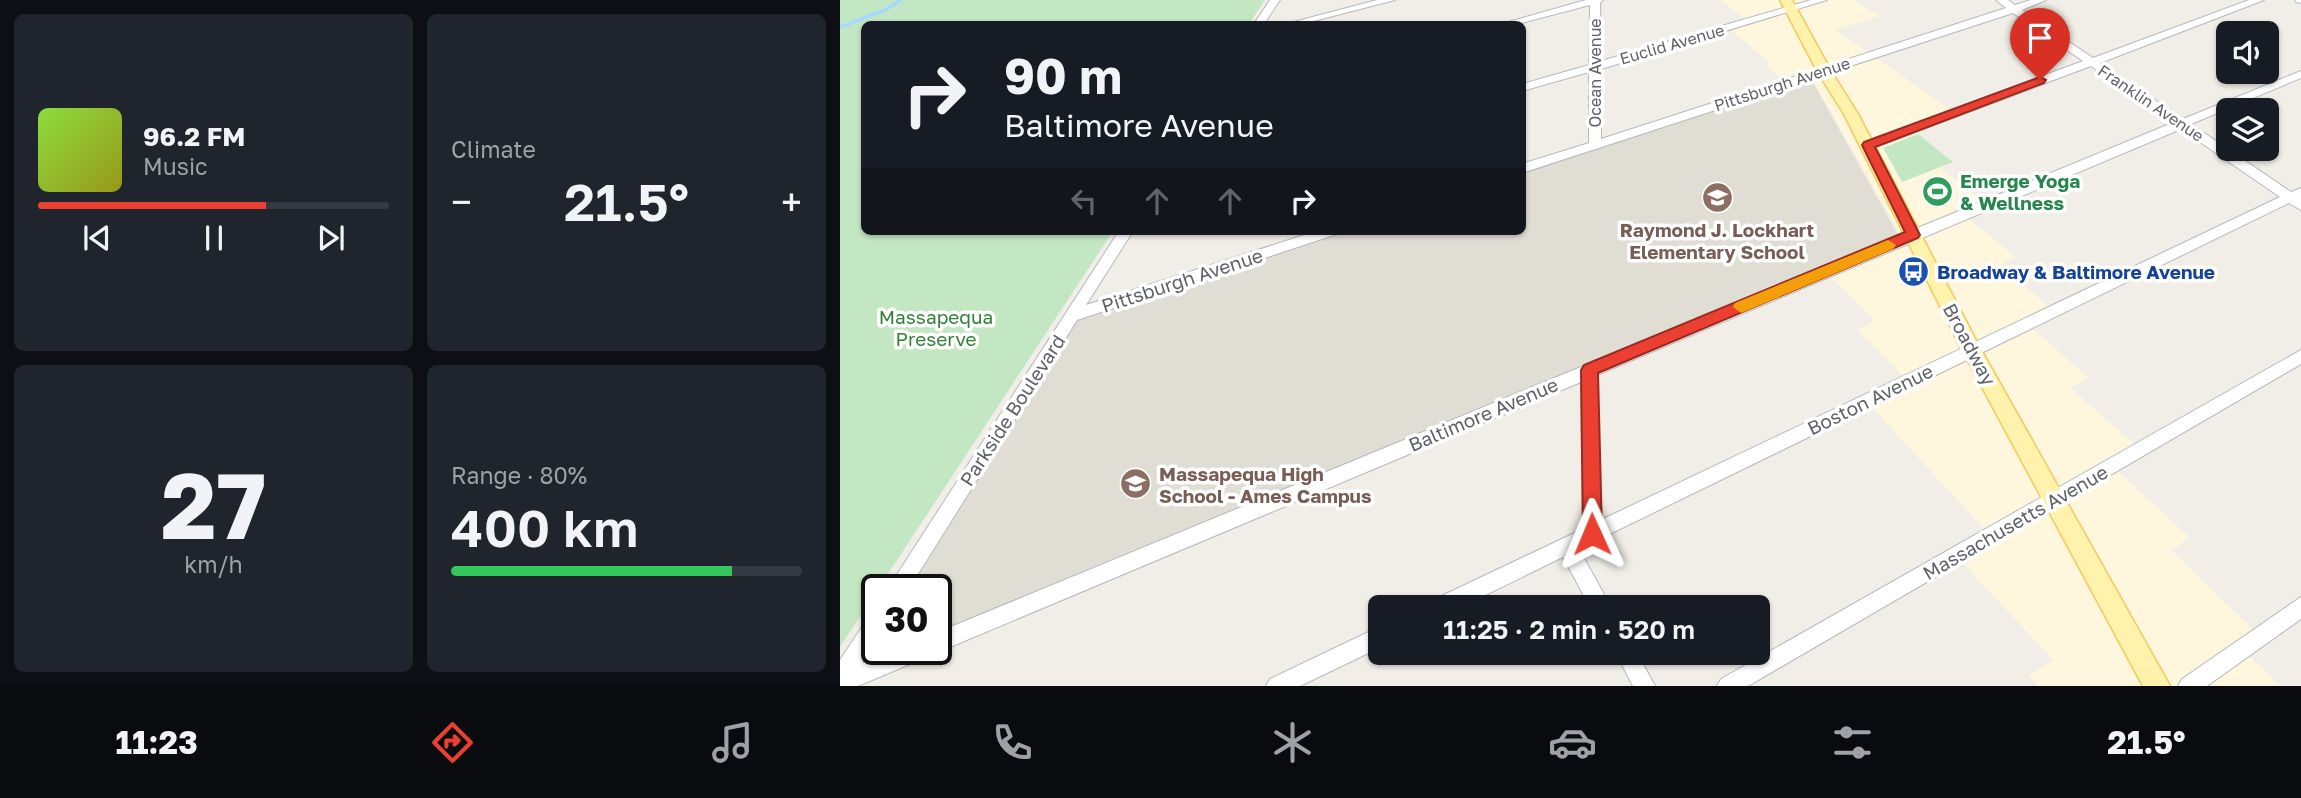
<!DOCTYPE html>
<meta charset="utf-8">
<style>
:root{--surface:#171b24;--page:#20242c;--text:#f1f3f6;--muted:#9ea1a6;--line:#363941;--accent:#eb4031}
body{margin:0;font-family:"Golos Text",sans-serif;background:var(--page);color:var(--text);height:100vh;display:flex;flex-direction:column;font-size:26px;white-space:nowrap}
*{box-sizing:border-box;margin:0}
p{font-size:23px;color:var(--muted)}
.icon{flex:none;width:38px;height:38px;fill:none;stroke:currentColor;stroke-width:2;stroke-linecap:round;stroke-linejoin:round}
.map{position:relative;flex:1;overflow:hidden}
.sheet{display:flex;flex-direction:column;gap:14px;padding:14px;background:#0d0f14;width:840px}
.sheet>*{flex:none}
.banner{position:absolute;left:21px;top:21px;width:665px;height:214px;border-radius:10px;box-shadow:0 2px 5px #0004;background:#171b24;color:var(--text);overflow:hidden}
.controls{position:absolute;left:1376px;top:21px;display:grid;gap:14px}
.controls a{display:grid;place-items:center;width:63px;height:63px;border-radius:10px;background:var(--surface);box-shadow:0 2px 5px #0004;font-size:35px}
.speed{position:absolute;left:21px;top:574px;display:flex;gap:14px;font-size:35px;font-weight:700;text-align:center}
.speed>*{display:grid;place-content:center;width:91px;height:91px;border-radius:50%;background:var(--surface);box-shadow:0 2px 5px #0004;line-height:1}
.speed .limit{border:4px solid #111;border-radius:10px;background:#fff;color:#111}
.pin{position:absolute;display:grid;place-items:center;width:60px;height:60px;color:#fff;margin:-72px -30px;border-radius:50% 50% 50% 0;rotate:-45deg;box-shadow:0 0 7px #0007}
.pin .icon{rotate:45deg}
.me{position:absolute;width:77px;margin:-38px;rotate:359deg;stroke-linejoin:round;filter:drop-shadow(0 0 5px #0008)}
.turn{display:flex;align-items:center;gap:24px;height:147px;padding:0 28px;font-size:32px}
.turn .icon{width:91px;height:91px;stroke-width:2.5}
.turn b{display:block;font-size:49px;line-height:60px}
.lanes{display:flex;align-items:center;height:66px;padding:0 28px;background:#0003;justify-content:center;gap:35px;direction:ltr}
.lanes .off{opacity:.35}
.big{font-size:52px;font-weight:600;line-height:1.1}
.sheet .card{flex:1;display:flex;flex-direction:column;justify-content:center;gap:10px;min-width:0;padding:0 24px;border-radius:10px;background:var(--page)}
.sheet .dial{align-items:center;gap:0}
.dial b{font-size:91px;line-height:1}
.song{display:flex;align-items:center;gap:21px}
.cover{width:84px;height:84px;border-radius:10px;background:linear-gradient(135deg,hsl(90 70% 55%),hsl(60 70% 35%))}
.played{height:7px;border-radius:4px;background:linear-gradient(90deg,var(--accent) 65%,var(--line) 65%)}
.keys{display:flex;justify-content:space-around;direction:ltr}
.heat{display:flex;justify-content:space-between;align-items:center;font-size:38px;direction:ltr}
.charge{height:10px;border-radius:5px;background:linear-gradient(90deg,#34c759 80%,var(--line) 0)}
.sheet .tiles{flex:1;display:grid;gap:14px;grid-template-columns:repeat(2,1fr)}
.trip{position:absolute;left:528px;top:595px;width:402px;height:70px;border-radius:10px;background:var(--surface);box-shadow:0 2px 5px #0004;font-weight:600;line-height:70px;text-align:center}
.tab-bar{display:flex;height:112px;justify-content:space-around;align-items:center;background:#090b0e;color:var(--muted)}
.tab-bar .icon{width:49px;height:49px}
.tab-bar .on{color:var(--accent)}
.tab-bar b{font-size:32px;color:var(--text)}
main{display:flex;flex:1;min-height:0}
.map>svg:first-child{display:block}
</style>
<main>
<section class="sheet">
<div class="tiles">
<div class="card">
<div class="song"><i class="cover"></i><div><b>96.2 FM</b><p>Music</p></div></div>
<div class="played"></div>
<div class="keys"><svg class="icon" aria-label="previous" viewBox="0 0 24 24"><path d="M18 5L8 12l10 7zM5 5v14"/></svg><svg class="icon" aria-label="pause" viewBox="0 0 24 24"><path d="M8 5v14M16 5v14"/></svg><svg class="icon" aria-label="next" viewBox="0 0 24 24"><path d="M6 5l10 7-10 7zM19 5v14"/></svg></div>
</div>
<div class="card"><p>Climate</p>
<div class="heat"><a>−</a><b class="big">21.5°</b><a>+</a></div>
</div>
<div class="card dial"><b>27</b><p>km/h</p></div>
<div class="card"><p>Range · 80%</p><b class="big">400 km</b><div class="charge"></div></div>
</div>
</section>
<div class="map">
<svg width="1461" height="686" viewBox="0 0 1461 686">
<rect width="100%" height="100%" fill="#f0eee6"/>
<path fill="#fef7dd" d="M 881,0 L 1015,0 L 1040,16 L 996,30 L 1117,114 L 1074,131 L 1113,162 L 1100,168 L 1153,208 L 1129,219 L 1176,257 L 1160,265 L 1219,315 L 1192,328 L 1249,378 L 1230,388 L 1306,454 L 1277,470 L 1350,538 L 1331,550 L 1421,637 L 1402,649 L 1440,686 L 1197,686 L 1189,676 L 1213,660 L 1121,561 L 1154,540 L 1028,403 L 1072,385 L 1017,330 L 1035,321 L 988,274 L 1061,236 L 971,77 L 947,84 L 926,66 L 931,64 L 890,29 L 909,23 Z"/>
<path fill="#e0ddd4" d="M 971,79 L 1058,235 L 96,633 L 96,590 L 67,590 L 235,317 L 499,231 L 682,231 L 683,171 Z"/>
<path fill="#c3e7c3" d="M 0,0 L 425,0 L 409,24 L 24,24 L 24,231 L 273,231 L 0,647 Z
M 1078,134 L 1113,162 L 1062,182 L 1043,148 Z"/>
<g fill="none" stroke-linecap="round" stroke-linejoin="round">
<path stroke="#a7d9ff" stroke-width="3.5" d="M 0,27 L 45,10 L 61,0"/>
<defs>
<path id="minor" d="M 430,0 L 440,0 L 424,24 L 414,24 Z
M 537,0 L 555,0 L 462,24 L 446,24 Z
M 746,0 L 763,0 L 760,3 L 761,61 L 971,0 L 987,0 L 761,69 L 761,139 L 1166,8 L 1156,0 L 1168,0 L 1175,5 L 1191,0 L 1206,0 L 1182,10 L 1253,58 L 1409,0 L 1424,0 L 1260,63 L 1343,119 L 1461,71 L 1461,78 L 1351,124 L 1451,192 L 1461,188 L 1461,210 L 1449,203 L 739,549 L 771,607 L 750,607 L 723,557 L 621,607 L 590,607 L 593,600 L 743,529 L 741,382 L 103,650 L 96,653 L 91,651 L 89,656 L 18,686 L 0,686 L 0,660 L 30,615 L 37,612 L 37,641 L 22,663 L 56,649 L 96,649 L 96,633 L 1332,123 L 1251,66 L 1032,148 L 1024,148 L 1024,142 L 1243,61 L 1173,13 L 682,173 L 682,164 L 749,143 L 749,72 L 682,91 L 682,84 L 749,65 L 750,5 L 677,24 L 661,24 ZM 1341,129 L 1440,197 L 761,520 L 757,375 Z
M 1455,0 L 1461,0 L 1461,3 L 1456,2 Z
M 279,231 L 293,231 L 246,305 L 477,231 L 499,231 L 497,234 L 237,320 L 68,590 L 47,590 Z
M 1461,350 L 1461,364 L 908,686 L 877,686 L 881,679 Z
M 1461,597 L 1461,619 L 1367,686 L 1338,686 L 1342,679 Z
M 541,626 L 541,647 L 460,686 L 426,686 L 430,679 Z
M 776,653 L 797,653 L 815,686 L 793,686 Z"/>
<path id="major" d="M 940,0 L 952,0 L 991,71 L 1018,114 L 1139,346 L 1330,686 L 1303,686 L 1122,350 L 1004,114 L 977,71 Z"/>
</defs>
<use href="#minor" stroke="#b6b8bd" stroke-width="2"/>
<use href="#major" stroke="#f3c95c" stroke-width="3"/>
<use href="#minor" fill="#fff" fill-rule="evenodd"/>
<use href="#major" fill="#fff2ac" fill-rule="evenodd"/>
</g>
<path fill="#eb4031" stroke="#992a20" stroke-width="2" d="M 1200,77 L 1206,80 L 1204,83 L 1035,147 L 1080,235 L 1078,238 L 758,373 L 762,534 L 759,540 L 752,543 L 746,540 L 743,534 L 741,370 L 744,365 L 1065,232 L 1022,145 L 1024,142 Z"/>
<path fill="#f59e0b" d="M 1048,240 L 1056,245 L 1053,249 L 906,311 L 901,313 L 893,307 L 895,303 Z"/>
<defs>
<symbol id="stadium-disc" viewBox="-11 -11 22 22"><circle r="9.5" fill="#2e9e5b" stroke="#fff"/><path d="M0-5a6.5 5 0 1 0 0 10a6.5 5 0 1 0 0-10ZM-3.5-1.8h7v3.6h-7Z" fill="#fff"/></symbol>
<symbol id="school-disc" viewBox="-11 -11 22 22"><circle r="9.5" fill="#8d6e63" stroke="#fff"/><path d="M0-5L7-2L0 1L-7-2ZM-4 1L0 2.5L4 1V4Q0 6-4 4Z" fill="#fff"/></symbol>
<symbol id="bus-disc" viewBox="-11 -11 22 22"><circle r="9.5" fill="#1a4fb4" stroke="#fff"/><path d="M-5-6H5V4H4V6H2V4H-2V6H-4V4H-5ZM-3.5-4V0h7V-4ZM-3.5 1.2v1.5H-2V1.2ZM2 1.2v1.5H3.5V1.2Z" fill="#fff"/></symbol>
</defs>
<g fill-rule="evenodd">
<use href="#stadium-disc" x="1080" y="174" width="35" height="35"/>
<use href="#school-disc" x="860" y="180" width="35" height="35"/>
<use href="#bus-disc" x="1056" y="254" width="35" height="35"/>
<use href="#school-disc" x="278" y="466" width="35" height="35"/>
</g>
<g text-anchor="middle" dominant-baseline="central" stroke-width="7" stroke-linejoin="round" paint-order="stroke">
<g font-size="16" fill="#5e6267" stroke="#fff">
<text transform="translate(832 44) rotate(-16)">Euclid Avenue</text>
<text transform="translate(755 73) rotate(-90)">Ocean Avenue</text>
<text transform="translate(942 84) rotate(-18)">Pittsburgh Avenue</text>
<text transform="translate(1311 103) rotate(34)">Franklin Avenue</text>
</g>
<g font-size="19" font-weight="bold" fill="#27864d" stroke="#fff" text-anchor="start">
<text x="1120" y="180">Emerge Yoga<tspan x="1120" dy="22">&amp; Wellness</tspan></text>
</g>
<g font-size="19" font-weight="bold" fill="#785e54" stroke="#fff">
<text x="877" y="229">Raymond J. Lockhart<tspan x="877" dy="22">Elementary School</tspan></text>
<text x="319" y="473" text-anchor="start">Massapequa High<tspan x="319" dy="22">School - Ames Campus</tspan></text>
</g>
<g font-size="19" font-weight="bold" fill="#164399" stroke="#fff" text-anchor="start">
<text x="1097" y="271">Broadway &amp; Baltimore Avenue</text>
</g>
<g font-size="19" fill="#5e6267" stroke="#fff">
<text transform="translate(342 280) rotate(-18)">Pittsburgh Avenue</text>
<text transform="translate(1130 344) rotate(62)">Broadway</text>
<text transform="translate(1030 399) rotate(-26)">Boston Avenue</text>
<text transform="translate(172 410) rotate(-57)">Parkside Boulevard</text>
<text transform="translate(643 414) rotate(-23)">Baltimore Avenue</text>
<text transform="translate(1175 522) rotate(-30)">Massachusetts Avenue</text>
</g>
<g font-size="19" fill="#328137" stroke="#fff">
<text x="96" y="316">Massapequa<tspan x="96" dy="22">Preserve</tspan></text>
</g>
</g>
</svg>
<div class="controls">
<a><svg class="icon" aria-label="sound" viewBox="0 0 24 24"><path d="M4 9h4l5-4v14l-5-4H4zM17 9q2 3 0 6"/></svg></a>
<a><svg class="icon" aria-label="layers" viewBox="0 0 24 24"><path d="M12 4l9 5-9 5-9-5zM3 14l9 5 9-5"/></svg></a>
</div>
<div class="speed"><div class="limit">30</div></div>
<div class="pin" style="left:1200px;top:80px;background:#d93025"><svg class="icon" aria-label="arrive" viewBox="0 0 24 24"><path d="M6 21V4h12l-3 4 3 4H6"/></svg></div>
<svg class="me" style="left:752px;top:534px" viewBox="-20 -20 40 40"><path d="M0-17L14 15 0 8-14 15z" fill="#eb4031" stroke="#fff" stroke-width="4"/></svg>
<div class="trip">11:25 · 2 min · 520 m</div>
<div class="banner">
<div class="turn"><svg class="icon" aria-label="right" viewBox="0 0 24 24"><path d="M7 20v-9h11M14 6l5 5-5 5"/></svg><div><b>90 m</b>Baltimore Avenue</div></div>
<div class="lanes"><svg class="icon off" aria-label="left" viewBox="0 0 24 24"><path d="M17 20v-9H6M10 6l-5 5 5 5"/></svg><svg class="icon off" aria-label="ahead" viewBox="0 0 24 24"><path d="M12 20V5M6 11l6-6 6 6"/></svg><svg class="icon off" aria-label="ahead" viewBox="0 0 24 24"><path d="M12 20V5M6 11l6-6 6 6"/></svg><svg class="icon" aria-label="right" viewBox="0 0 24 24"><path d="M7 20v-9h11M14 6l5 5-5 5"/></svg></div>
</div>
</div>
</main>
<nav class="tab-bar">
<b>11:23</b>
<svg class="icon on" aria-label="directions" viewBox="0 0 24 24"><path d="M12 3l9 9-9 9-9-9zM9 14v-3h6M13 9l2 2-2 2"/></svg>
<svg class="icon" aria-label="music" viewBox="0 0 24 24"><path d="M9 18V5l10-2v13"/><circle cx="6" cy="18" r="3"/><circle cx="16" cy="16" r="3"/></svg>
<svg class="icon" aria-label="phone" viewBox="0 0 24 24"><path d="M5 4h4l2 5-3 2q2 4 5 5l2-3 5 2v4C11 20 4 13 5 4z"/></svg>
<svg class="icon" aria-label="climate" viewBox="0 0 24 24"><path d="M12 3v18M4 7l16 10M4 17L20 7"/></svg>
<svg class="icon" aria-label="car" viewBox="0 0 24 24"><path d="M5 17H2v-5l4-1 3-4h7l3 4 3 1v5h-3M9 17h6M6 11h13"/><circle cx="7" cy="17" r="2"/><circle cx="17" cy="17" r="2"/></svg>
<svg class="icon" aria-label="filters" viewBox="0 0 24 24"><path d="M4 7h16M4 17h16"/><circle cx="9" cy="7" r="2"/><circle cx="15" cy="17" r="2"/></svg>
<b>21.5°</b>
</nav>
